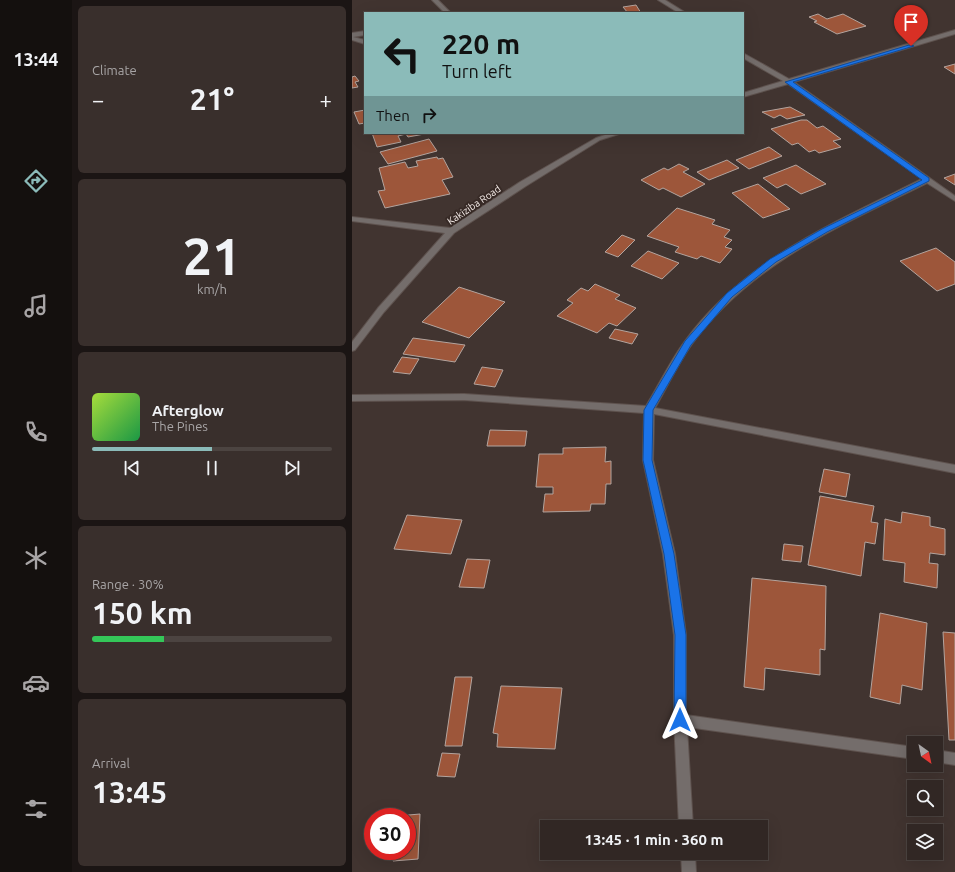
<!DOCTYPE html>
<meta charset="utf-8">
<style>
:root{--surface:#312724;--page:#392f2c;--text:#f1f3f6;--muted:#a8a5a6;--line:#4c4441;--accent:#8bbbb9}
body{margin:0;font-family:Ubuntu,sans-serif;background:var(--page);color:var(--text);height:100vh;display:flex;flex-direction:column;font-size:15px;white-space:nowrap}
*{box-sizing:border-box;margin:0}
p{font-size:13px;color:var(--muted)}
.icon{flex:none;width:22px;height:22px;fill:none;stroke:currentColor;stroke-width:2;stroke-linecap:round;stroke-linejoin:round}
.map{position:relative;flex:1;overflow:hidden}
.drawer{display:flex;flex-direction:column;gap:6px;padding:6px;background:#1b1514;width:280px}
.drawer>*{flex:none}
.hud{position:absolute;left:12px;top:12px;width:380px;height:122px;border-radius:0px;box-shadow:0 4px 16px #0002,0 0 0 1px var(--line);background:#8bbbb9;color:#111;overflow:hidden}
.needle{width:26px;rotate:147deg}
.buttons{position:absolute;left:555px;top:736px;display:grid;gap:8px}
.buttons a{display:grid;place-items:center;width:36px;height:36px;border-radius:0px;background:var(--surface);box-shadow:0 4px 16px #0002,0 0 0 1px var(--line);font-size:20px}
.speed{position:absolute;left:12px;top:808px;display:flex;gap:8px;font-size:20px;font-weight:700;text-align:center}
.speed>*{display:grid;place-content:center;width:52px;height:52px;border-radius:50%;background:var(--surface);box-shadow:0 4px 16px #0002,0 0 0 1px var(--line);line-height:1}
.speed .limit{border:6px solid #d22;background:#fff;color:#111}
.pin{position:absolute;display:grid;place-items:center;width:34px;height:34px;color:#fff;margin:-41px -17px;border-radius:50% 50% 50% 0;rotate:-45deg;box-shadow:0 0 4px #0007}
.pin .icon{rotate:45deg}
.me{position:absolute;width:44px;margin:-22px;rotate:0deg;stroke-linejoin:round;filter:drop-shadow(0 0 3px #0008)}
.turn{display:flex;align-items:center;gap:14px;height:84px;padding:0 12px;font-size:18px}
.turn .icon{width:52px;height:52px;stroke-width:2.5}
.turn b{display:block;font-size:28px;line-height:34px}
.then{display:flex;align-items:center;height:38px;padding:0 12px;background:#0003;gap:8px;font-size:15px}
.big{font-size:30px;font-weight:600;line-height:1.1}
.drawer .tile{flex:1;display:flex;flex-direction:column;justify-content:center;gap:6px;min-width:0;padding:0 14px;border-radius:6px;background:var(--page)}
.drawer .dial{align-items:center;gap:0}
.dial b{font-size:52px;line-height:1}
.song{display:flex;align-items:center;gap:12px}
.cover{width:48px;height:48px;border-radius:6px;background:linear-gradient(135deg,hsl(80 70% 55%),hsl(140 70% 35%))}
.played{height:4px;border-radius:2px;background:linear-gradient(90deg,var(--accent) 50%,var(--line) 50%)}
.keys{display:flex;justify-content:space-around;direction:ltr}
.heat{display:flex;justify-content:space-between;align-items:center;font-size:22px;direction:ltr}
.charge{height:6px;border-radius:3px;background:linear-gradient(90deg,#34c759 30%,var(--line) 0)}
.trip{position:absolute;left:188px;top:820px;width:228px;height:40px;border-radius:0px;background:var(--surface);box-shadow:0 4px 16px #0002,0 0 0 1px var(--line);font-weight:600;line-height:40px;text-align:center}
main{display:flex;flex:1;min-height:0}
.dock{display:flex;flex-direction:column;width:72px;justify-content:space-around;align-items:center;background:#14100e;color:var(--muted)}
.dock .icon{width:28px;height:28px}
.dock .selected{color:var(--accent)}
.dock b{font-size:18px;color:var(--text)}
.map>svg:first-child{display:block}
</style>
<main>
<nav class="dock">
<b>13:44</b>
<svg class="icon selected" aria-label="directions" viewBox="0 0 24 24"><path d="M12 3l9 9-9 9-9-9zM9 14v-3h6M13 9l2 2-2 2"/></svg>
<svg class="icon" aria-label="music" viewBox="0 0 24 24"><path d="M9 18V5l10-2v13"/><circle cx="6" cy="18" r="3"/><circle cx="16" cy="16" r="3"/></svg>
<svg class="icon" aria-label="phone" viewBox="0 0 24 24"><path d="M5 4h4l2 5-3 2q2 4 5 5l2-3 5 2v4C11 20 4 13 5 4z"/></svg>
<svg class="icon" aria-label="climate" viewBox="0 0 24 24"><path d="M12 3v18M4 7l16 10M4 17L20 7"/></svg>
<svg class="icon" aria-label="car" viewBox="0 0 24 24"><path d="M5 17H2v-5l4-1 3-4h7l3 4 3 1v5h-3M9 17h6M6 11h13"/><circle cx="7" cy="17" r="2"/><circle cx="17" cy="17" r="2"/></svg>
<svg class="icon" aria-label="filters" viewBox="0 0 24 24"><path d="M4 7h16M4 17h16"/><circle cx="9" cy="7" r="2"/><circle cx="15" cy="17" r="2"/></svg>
</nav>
<section class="drawer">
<div class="tile"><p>Climate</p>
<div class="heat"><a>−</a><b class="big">21°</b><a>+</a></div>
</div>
<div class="tile dial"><b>21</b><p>km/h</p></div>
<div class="tile">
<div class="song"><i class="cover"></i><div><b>Afterglow</b><p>The Pines</p></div></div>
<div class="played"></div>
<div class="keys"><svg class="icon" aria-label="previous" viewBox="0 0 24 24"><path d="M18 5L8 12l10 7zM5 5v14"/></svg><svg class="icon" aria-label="pause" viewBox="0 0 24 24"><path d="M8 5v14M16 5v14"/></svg><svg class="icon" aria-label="next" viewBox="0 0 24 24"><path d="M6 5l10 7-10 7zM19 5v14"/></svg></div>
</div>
<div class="tile"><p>Range · 30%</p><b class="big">150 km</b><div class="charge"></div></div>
<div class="tile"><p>Arrival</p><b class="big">13:45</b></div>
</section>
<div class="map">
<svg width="603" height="872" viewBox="0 0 603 872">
<rect width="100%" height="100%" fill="#413430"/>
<path fill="#9d563a" stroke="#b3a49e" d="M 284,5 L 289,13 L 276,13 L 271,7 Z
M 466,14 L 475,19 L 491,14 L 514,26 L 485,34 L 462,22 L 465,21 L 457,17 Z
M 603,64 L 603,74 L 592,67 Z
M 3,76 L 7,81 L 3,82 L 6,87 L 0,88 L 0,77 Z
M 438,107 L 453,115 L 435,119 L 428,115 L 422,118 L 410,112 Z
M 13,110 L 13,123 L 7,124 L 2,112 Z
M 449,120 L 455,120 L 465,128 L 471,126 L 489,139 L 481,141 L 489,147 L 467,153 L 463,150 L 457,152 L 446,143 L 440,145 L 419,129 Z
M 20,133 L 78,133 L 56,137 L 54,134 L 46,136 L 49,142 L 25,147 Z
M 77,139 L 85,151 L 36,164 L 28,152 Z
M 417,147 L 430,156 L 397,169 L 384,160 Z
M 85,157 L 86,159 L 91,158 L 101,177 L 90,180 L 98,194 L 33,208 L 26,191 L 33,190 L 27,168 L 53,162 L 56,168 L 66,166 L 64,161 Z
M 375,160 L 387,168 L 357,180 L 345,172 Z
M 327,164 L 337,169 L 331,172 L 353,184 L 329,197 L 311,188 L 307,190 L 289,180 L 312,168 L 316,170 Z
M 444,165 L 474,184 L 449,194 L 434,184 L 425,188 L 411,178 Z
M 603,174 L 603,185 L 592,178 Z
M 406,184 L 438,209 L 411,218 L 380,193 Z
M 325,208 L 363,220 L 360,224 L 378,230 L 372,237 L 380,240 L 373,247 L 380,249 L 368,263 L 349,256 L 345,259 L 323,252 L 327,247 L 295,236 Z
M 270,235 L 283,240 L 266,257 L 253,252 Z
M 584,248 L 603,262 L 603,284 L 585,291 L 548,261 Z
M 296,251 L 327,263 L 310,279 L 279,266 Z
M 243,284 L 268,295 L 263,299 L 284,308 L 265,326 L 257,323 L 245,333 L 205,316 L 221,303 L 215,300 L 229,288 L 236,291 Z
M 107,287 L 153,302 L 117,338 L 70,322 Z
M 263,329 L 286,334 L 280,344 L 257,338 Z
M 61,338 L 113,345 L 103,362 L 51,354 Z
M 50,357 L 67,359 L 58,374 L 41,372 Z
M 130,367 L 151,370 L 143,387 L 122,384 Z
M 138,430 L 175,431 L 173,446 L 135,446 Z
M 254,447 L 253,462 L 259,461 L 259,484 L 254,484 L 253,504 L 239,504 L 238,511 L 191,512 L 193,494 L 201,494 L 201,487 L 184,487 L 187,454 L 211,454 L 211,448 Z
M 472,469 L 498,474 L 494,497 L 467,492 Z
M 468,496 L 522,506 L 519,522 L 526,523 L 523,544 L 513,542 L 509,576 L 456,565 Z
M 550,512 L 578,517 L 578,526 L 593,529 L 593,555 L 578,553 L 577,563 L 586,564 L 585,588 L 552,582 L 553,563 L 531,560 L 533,519 L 549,523 Z
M 55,515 L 110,520 L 99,554 L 42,549 Z
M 432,544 L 451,546 L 449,562 L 430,560 Z
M 115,559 L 138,560 L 132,588 L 107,587 Z
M 400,578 L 474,586 L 473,650 L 468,649 L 468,675 L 413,668 L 412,690 L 392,687 Z
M 528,613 L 575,623 L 570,690 L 550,685 L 548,704 L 518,697 Z
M 591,632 L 603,633 L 603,740 L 597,740 Z
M 103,677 L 120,677 L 110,746 L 93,746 Z
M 149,686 L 210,688 L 203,749 L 145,747 L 146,734 L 141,733 Z
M 90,753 L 108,754 L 103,777 L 85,776 Z
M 68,814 L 66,859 L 41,861 L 42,851 L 55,851 L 55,817 L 45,816 Z"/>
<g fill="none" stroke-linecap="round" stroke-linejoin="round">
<defs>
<path id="minor" d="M 80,0 L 86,0 L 99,13 L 93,13 Z
M 306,0 L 313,0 L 334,13 L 327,13 Z
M 603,30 L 603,34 L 442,82 L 603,196 L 603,201 L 575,183 C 488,226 399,263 340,344 C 326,364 315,387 303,408 L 603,465 L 603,473 L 302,414 L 301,460 L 323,554 L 334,635 L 334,715 L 562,747 L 562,759 L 335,727 L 341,827 L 327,827 L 322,720 L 322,635 L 311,554 L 291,460 L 292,413 L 112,400 L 0,401 L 0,395 L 112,394 L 294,406 C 307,385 318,361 333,341 C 392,260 483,222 570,179 L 436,84 L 391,97 L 391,93 L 431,81 L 391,58 L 391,53 L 437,79 Z
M 13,31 L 13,35 L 1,37 L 13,40 L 13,44 L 0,40 L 0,33 Z
M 259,133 L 270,133 L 248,140 L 174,186 L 102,233 L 32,312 L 3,350 L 0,351 L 0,342 L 26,308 L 93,233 L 0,221 L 0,217 L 98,228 L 168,182 L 244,138 Z
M 584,750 L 603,753 L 603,765 L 584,762 Z
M 329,853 L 343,853 L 344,872 L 330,872 Z"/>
</defs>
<use href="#minor" stroke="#5e524e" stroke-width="2"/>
<use href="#minor" fill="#746d6b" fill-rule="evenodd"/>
</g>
<path fill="#1a73e8" stroke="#114b97" d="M 557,45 L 562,46 L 441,82 L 577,178 L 577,181 L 475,232 L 424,262 L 380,297 L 339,345 L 301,410 L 300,460 L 322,554 L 334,635 L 334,720 L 332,723 L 328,725 L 324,723 L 322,720 L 323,635 L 312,554 L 291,460 L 292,410 L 333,341 L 375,293 L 418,259 L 470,229 L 570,180 L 433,82 Z"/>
<g text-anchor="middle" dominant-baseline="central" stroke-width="4" stroke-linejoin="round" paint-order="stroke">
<g font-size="10" fill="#f9f0ed" stroke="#372a26">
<text transform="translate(122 205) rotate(-34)">Kakiziba Road</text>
</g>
</g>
</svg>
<div class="buttons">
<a><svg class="needle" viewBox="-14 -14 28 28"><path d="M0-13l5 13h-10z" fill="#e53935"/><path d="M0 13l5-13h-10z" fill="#a8a5a6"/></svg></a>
<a><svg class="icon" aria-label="search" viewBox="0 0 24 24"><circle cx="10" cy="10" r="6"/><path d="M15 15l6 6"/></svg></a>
<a><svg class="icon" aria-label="layers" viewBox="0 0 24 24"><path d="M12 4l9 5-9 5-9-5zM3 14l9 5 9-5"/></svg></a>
</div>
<div class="speed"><div class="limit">30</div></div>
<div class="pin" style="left:559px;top:46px;background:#d93025"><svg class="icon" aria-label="arrive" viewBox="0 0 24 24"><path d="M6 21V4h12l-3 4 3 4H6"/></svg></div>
<svg class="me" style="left:328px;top:720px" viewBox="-20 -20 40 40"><path d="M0-17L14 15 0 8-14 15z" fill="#1a73e8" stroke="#fff" stroke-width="4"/></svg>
<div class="trip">13:45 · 1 min · 360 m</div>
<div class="hud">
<div class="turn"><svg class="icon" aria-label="left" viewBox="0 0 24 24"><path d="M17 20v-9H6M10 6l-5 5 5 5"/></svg><div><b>220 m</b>Turn left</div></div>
<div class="then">Then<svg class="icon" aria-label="right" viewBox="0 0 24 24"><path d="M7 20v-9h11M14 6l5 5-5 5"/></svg></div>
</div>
</div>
</main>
